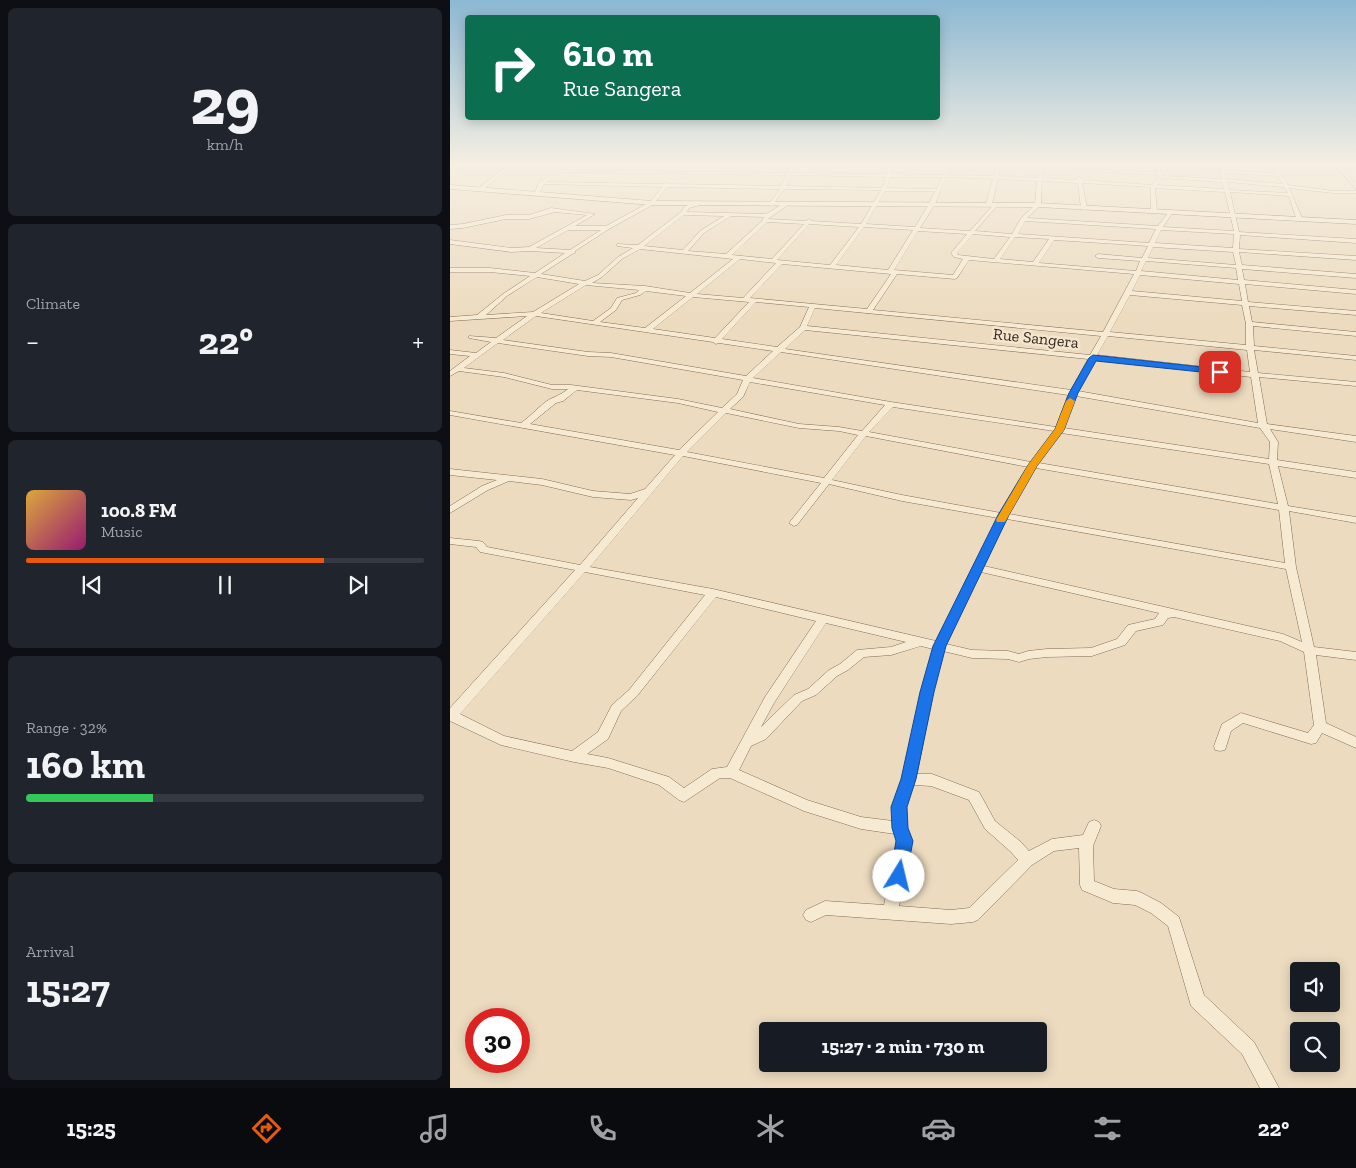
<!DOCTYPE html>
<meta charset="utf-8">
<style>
:root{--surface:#171b24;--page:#20242c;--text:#f1f3f6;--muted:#9ea1a6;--line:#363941;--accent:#ea580c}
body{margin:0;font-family:"Zilla Slab",serif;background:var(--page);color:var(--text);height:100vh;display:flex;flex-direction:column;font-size:19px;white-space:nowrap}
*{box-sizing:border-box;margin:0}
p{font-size:16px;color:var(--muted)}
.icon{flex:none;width:28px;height:28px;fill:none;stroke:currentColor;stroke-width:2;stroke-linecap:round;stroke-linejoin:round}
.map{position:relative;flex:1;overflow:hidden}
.drawer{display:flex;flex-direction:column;gap:8px;padding:8px;background:#0d0f14;width:450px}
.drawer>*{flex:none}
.hud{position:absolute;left:15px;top:15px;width:475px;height:105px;border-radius:5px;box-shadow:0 2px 12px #0003;background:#0b6e4f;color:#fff;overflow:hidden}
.tools{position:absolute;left:840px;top:962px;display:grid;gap:10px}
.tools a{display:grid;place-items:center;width:50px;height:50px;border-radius:5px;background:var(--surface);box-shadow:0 2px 12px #0003;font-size:25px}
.speed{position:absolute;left:15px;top:1008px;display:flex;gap:10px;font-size:25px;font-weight:700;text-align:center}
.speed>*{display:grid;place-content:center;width:65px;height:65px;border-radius:50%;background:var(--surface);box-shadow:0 2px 12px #0003;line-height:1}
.speed .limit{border:8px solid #d22;background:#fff;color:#111}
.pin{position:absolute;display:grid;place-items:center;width:42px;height:42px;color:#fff;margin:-21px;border-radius:10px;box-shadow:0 2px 8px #0006}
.me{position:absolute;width:55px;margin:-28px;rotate:9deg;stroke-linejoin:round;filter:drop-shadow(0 0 4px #0008)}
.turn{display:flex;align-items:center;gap:18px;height:105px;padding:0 15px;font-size:22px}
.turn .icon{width:65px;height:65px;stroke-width:2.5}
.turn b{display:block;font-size:35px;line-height:42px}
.big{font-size:38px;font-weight:700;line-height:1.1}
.drawer .widget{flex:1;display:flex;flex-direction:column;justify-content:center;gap:8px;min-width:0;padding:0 18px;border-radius:8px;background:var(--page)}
.drawer .dial{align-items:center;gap:0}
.dial b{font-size:65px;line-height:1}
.song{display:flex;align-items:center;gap:15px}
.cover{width:60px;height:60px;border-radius:8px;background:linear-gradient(135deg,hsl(40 70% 55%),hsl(320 70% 35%))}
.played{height:5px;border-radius:2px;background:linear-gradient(90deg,var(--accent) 75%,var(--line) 75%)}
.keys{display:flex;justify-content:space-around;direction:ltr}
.heat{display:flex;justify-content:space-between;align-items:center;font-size:28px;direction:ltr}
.charge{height:8px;border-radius:4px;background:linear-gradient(90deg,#34c759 32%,var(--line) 0)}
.trip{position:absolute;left:309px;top:1022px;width:288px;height:50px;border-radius:5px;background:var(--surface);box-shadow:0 2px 12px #0003;font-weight:700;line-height:50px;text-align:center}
.menu{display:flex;height:80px;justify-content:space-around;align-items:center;background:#090b0e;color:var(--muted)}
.menu .icon{width:35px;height:35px}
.menu .current{color:var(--accent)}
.menu b{font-size:22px;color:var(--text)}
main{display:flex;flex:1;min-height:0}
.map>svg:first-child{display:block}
</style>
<main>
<section class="drawer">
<div class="widget dial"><b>29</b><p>km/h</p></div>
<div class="widget"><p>Climate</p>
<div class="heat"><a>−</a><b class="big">22°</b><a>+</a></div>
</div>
<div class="widget">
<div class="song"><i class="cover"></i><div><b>100.8 FM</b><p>Music</p></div></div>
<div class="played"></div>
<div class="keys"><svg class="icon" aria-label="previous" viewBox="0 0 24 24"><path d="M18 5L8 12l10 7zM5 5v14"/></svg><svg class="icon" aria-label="pause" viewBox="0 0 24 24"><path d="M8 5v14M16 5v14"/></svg><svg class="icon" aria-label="next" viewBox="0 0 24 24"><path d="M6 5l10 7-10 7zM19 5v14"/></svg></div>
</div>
<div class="widget"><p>Range · 32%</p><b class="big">160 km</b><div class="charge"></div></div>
<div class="widget"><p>Arrival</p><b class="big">15:27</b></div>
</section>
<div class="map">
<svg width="906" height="1088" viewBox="0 0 906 1088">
<rect width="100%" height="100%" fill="#ecdbbf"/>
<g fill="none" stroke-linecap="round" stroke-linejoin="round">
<defs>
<path id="street" d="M 9,164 L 14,164 L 0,174 L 0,171 Z
M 342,164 L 346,164 L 342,173 L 436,174 L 438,164 L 442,164 L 441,174 L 493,175 L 498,164 L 502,164 L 497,175 L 544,176 L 547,164 L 551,164 L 548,176 L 587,178 L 591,164 L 595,164 L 592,178 L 627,180 L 627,177 L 629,176 L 632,180 L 702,185 L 709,177 L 708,175 L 628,170 L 630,169 L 707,172 L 703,164 L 707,164 L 713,176 L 772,179 L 770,172 L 751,170 L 753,169 L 827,173 L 822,164 L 826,164 L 838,185 L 883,191 L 906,191 L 906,193 L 883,193 L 839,188 L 852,218 L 849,220 L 846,218 L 839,196 L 780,192 L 789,232 L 906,239 L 906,243 L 790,235 L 789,249 L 906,256 L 906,260 L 789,252 L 792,265 L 906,274 L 906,278 L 792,269 L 794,280 L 906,290 L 906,294 L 795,284 L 798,302 L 906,311 L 906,315 L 799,306 L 802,322 L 906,332 L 906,336 L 803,326 L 804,346 L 906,356 L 906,360 L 804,350 L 808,373 L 906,382 L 906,386 L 809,377 L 817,424 L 906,436 L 906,442 L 820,429 L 828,442 L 827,460 L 906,472 L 906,478 L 828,466 L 838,506 L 906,517 L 906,523 L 839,511 L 846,567 L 864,647 L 906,652 L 906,660 L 866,655 L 876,723 L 906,737 L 906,748 L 872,733 L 866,743 L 861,744 L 793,723 L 781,731 L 775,750 L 770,751 L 765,750 L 764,746 L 772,724 L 791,713 L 858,733 L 864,725 L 854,652 L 830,641 L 724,617 L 718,618 L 713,625 L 686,631 L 675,645 L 642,656 L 597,657 L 579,659 L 569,662 L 558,659 L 522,658 L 493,651 L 483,692 L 467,774 L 482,774 L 529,792 L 545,821 L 571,842 L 579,851 L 602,839 L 633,835 L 639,822 L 644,820 L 649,822 L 651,826 L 643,846 L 644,881 L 664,889 L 687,891 L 692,893 L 711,903 L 729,917 L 754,995 L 804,1042 L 829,1088 L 810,1088 L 792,1054 L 741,1006 L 718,926 L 701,913 L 685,905 L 663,903 L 632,890 L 630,885 L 629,848 L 604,851 L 582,865 L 528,920 L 523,922 L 501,924 L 376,915 L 361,922 L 356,920 L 353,915 L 356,910 L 375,901 L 434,905 L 448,841 L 445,834 L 411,829 L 354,811 L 280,778 L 270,778 L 234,802 L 229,800 L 209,785 L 158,768 L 124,762 L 51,745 L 0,721 L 0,708 L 125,570 L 30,552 L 26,547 L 0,544 L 0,538 L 29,541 L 33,542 L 37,547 L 130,565 L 188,498 L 181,500 L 143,497 L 92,485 L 59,481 L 38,490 L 0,513 L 0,506 L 32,486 L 47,480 L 0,475 L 0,469 L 92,479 L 143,491 L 180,494 L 195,489 L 225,455 L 0,415 L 0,411 L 71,423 C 81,416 90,405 100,399 C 107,396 112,394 118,389 L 102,389 L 54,377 L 9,371 L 0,376 L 0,371 L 20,356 L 0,354 L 0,350 L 26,353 L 41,342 L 19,338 L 19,336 L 46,338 L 77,316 L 0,321 L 0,317 L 27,315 L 53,294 L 80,276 L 40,272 L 0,272 L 0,268 L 40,268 L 85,273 L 115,253 L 80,251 L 61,252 L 0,244 L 0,240 L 61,248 L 79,247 L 137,215 L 105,212 L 79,219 L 56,219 L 13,228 L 0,229 L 0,225 L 13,224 L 56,215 L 79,215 L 101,208 L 145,214 L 125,226 L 156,226 L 200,202 L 212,187 L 94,184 L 88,195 L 84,195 L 89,182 L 110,170 L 338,173 ZM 111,172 L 336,175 L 331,186 L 219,184 L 217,182 L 214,184 L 97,182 ZM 775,173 L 828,176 L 833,184 L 776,179 ZM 341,175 L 436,177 L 432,188 L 336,186 ZM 440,177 L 492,177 L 487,189 L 437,188 ZM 496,177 L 543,179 L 536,204 L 539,206 L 542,204 L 548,179 L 587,181 L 585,205 L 571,218 L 562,234 L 525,231 L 548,205 L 546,202 L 520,231 L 470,228 L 485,204 ZM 712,178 L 772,182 L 774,189 L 707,185 ZM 591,181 L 628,183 L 631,208 L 634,210 L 637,208 L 632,183 L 701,187 L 701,211 L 704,213 L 707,211 L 705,188 L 775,192 L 784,231 L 713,227 L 723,212 L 720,210 L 708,226 L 577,218 L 591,205 ZM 777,182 L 834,187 L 838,193 L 779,190 ZM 217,187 L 330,189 L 319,204 L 322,206 L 334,189 L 431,190 L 411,224 L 362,221 L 359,219 L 356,221 L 318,219 L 338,205 L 336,202 L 316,214 L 237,212 L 239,208 L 254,204 L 251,202 L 235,206 L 231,212 L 188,245 L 167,244 L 167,246 L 183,248 L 168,257 L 148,275 L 135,281 L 91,274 L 122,254 L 125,253 L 125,251 L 159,229 L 204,204 ZM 435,191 L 485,191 L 479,204 L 465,227 L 416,224 ZM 234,215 L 274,216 L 250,231 L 233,250 L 194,246 ZM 281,216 L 314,217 L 312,221 L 276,254 L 238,251 L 254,233 ZM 575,221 L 706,229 L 699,243 L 568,234 ZM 317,222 L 354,224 L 322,259 L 282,255 ZM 359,224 L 409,227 L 380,265 L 327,260 ZM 414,227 L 463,230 L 438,270 L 386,265 ZM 118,230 L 151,230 L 120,250 L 86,248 ZM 711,230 L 784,234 L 783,248 L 705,243 ZM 468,231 L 517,234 L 501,253 L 504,257 L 513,259 L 503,275 L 444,270 ZM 523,234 L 560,237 L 544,259 L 508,255 L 507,253 ZM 565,237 L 599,239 L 583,262 L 550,259 ZM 604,240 L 684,245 L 698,246 L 692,258 L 648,254 L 645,256 L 648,258 L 690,261 L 686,271 L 589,263 ZM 703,247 L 783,252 L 786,265 L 698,258 ZM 190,249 L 283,259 L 240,293 L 195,286 L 142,283 L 152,277 L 172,259 ZM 290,259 L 326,263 L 293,298 L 247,294 ZM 519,260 L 684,274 L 653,332 L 423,310 L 447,274 L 505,279 L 507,278 ZM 696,261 L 786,268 L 788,280 L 691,271 ZM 332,264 L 441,274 L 417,309 L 300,298 ZM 690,275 L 789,284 L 792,301 L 682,291 ZM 87,277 L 129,284 L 83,312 L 36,315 L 57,296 ZM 136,285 L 189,290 L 186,293 L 167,298 L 161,308 L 143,321 L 91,313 ZM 196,291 L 236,296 L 195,328 L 150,322 L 166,310 L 172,300 L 190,295 ZM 680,295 L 792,305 L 796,324 L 796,345 L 660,332 ZM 243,297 L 299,302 L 265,338 L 203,329 ZM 306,302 L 359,307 L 350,327 L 327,347 L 272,339 ZM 365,308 L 651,336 L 640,355 L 357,326 ZM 86,316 L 263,342 L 266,344 L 269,343 L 323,351 L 296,376 L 161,353 L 138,352 L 53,340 ZM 355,330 L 638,359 L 621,390 L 335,349 ZM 658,336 L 797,350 L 800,372 L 647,355 ZM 48,343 L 138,356 L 161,357 L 293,380 L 287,394 L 272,408 L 228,399 L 121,385 L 102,385 L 54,373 L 14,368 ZM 331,352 L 618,395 L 606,427 L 441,402 L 303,378 ZM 645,359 L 801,377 L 808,423 L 628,391 ZM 300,382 L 435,405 L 412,431 L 389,427 L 349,424 L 280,409 L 293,397 ZM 127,390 L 228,403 L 268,412 L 229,450 L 80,424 L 106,403 L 113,401 ZM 626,396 L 810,428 L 820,442 L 819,459 L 614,428 ZM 443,407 L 604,431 L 581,462 L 419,432 ZM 276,413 L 349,428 L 389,431 L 408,435 L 374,478 L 237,452 ZM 611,433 L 819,464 L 828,504 L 589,463 ZM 416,436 L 578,467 L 551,513 L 452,495 L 382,480 ZM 233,456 L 371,483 L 339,523 L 344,526 L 347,525 L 379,484 L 452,501 L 548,518 L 486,641 L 263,589 L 140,567 ZM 586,468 L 829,510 L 835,563 L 559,514 ZM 557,519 L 836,569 L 852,642 L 833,634 L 534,566 ZM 135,572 L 255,595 L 179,690 L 162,705 L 148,732 L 122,751 L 54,736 L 10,714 ZM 531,572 L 709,613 L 705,619 L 678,625 L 667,639 L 641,648 L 597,649 L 578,651 L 569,654 L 558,651 L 522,650 L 496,644 ZM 266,597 L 366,621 L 315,697 L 277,767 L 262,769 L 234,788 L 219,777 L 158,758 L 137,754 L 158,739 L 171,711 L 187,696 ZM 376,623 L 456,642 L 441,647 L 407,650 L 390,664 L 379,670 L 358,689 L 344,695 L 311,727 L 324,703 ZM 471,646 L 483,649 C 471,691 463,734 453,776 C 449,794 442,802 443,821 L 411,817 L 357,800 L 289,770 L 301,746 L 316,739 L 352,701 L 366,695 L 387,676 L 398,670 L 414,657 L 441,655 ZM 464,785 L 481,786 L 519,800 L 535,829 L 561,852 L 568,860 L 519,908 L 501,910 L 449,906 L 462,841 L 457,828 L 456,807 Z
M 884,164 L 889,164 L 906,185 L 906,189 Z
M 58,165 L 62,166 L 33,190 L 29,190 L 29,188 Z"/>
<path id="secondary" d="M 0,185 L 202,201 L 588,203 L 906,220 L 906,224 L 588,207 L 202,205 L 0,189 Z"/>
</defs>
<use href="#street" stroke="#846c58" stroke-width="1"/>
<use href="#secondary" stroke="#654e3b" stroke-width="1"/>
<use href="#street" fill="#f7ead2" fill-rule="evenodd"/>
<use href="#secondary" fill="#f7ead2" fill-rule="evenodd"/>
</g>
<linearGradient id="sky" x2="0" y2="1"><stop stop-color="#8cb8d3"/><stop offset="0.52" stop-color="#f6efe2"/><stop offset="1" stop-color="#f6efe2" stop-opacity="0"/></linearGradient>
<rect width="906" height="317" fill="url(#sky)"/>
<path fill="#1a73e8" stroke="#114b97" d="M 643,355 L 770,369 L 775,372 L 770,374 L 646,361 L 628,393 L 614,430 L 587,466 L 559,515 L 496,646 L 484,692 L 466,779 L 457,807 L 458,828 L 463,841 L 455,882 L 449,884 L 443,882 L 440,876 L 446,841 L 442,828 L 441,807 L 451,779 L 470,692 L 483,646 L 548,515 L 578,465 L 605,429 L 619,393 L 639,358 Z"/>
<path fill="#f59e0b" d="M 620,398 L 625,401 L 614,430 L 587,466 L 555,522 L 547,522 L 546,520 L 578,465 L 605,429 L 616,401 Z"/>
<g text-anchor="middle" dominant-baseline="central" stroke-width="5" stroke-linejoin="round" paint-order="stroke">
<g font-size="16" fill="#34261c" stroke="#f4e6ce">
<text transform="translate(586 338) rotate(6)">Rue Sangera</text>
</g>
</g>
</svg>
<div class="tools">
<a><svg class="icon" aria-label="sound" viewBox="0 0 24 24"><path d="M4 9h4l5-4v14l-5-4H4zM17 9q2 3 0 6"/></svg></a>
<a><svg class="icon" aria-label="search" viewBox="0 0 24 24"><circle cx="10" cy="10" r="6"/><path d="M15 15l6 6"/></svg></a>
</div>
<div class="speed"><div class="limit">30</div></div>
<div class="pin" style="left:770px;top:372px;background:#d93025"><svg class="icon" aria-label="arrive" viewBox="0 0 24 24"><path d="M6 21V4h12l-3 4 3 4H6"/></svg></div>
<svg class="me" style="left:449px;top:876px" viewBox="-20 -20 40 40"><circle r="19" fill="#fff"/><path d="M0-13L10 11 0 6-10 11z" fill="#1a73e8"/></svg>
<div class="trip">15:27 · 2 min · 730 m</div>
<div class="hud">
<div class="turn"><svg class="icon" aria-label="right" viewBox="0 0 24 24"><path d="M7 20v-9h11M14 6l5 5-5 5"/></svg><div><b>610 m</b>Rue Sangera</div></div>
</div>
</div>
</main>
<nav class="menu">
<b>15:25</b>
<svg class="icon current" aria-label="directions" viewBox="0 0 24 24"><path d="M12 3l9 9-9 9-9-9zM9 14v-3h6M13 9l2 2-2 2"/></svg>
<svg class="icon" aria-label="music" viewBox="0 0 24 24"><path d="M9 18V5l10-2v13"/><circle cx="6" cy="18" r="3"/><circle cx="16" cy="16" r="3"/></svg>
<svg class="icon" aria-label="phone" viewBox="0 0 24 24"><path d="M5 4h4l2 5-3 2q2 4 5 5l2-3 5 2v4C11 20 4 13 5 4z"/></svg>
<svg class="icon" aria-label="climate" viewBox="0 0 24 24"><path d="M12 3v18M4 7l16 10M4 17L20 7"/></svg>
<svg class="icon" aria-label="car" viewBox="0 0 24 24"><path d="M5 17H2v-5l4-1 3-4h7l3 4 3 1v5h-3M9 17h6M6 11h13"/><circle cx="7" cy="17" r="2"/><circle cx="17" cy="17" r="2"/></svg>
<svg class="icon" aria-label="filters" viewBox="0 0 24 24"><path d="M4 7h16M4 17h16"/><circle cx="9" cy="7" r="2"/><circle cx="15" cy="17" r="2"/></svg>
<b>22°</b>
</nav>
